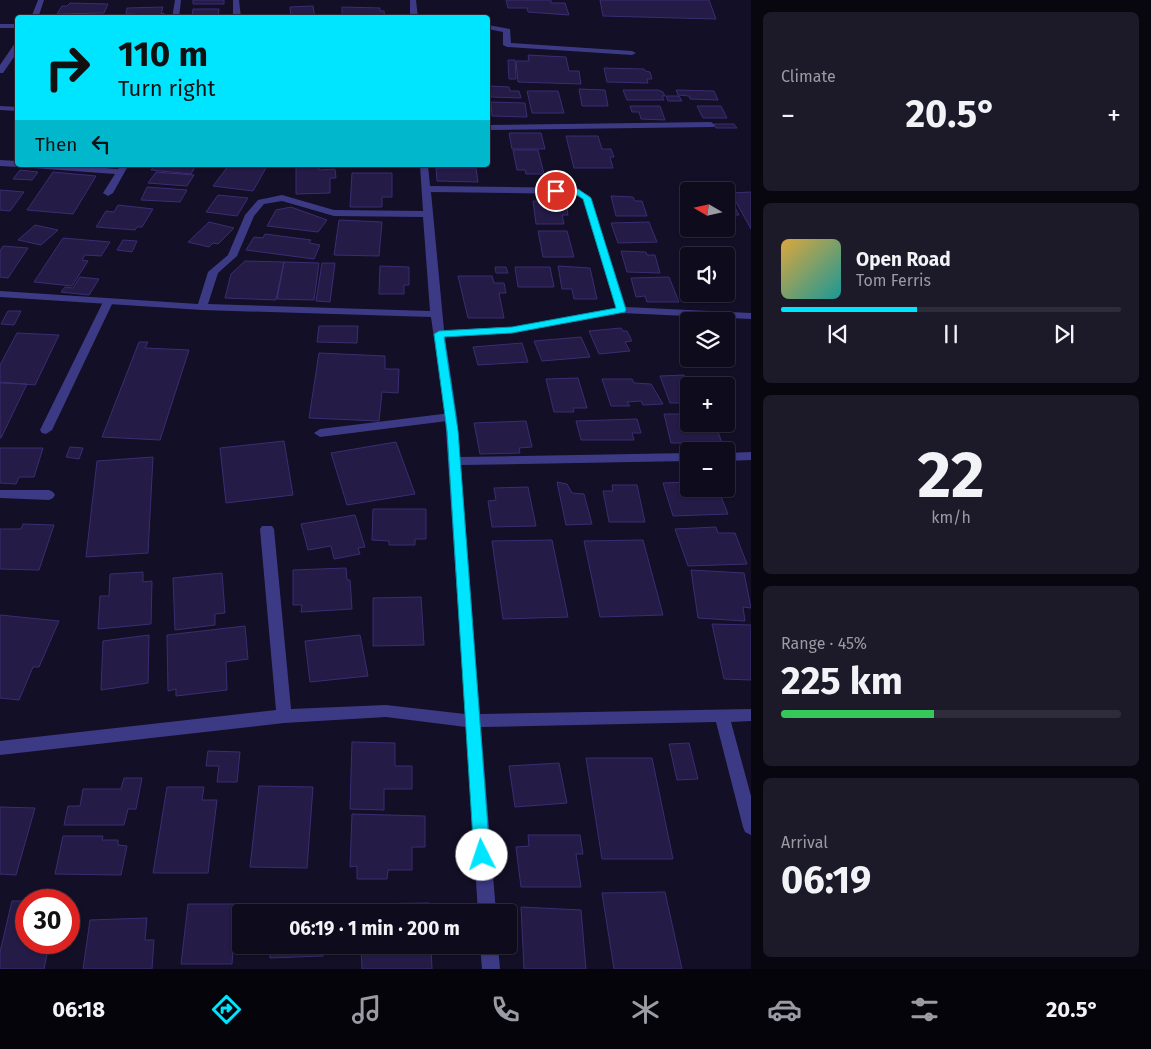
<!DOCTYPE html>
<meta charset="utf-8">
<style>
:root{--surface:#0e0b1c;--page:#1c1929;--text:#f1f3f6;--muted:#9b9ba3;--line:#2e2b3b;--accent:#00e5ff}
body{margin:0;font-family:"Fira Sans",sans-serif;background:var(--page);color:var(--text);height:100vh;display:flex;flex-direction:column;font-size:19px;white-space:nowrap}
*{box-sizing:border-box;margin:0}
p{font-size:16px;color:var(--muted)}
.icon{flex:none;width:28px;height:28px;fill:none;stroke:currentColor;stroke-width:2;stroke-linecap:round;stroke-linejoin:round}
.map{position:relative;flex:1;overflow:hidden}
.panel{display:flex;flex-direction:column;gap:12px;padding:12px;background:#08060f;width:400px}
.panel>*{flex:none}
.banner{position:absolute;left:15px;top:15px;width:475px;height:152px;border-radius:5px;box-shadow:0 1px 4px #0004,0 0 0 1px var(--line);background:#00e5ff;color:#111;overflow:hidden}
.needle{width:32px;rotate:279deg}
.buttons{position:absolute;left:680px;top:182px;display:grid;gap:10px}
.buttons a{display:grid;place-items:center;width:55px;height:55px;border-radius:5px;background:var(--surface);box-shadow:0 1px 4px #0004,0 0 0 1px var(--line);font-size:25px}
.speed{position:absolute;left:15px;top:889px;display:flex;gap:10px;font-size:25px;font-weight:700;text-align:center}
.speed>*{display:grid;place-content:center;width:65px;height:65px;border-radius:50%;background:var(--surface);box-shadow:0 1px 4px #0004,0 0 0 1px var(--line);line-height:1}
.speed .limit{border:8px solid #d22;background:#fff;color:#111}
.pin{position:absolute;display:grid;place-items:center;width:42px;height:42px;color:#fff;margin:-21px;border:2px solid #fff;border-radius:50%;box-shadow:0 1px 5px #0007}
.me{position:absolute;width:55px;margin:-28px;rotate:356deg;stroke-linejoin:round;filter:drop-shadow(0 0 4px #0008)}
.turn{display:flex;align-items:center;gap:18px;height:105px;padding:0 20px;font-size:22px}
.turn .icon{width:65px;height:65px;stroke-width:2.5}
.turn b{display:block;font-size:35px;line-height:42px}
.then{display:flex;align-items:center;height:48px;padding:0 20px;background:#0003;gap:10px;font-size:19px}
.big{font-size:38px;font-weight:700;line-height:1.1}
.panel .card{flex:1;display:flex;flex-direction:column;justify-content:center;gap:8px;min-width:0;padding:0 18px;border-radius:8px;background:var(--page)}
.panel .dial{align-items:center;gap:0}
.dial b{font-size:65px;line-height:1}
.song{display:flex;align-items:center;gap:15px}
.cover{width:60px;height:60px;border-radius:8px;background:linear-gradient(135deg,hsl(40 70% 55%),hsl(180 70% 35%))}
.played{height:5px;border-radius:2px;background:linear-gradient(90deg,var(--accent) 40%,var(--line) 40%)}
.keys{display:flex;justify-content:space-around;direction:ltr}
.heat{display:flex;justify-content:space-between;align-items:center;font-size:28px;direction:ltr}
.charge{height:8px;border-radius:4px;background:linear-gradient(90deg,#34c759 45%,var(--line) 0)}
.trip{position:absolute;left:232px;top:904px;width:285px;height:50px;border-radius:5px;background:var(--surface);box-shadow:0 1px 4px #0004,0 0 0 1px var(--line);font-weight:700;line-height:50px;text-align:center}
.menu{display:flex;height:80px;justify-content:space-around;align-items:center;background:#06040b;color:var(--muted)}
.menu .icon{width:35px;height:35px}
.menu .current{color:var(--accent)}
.menu b{font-size:22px;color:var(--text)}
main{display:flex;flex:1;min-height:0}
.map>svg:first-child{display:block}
</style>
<main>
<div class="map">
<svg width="751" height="969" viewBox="0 0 751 969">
<rect width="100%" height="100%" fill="#130f26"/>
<path fill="#241b47" stroke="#3b2d73" d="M 193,0 L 224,0 L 224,4 L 193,4 Z
M 506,0 L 551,0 L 551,3 L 565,3 L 569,15 L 528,12 L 527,8 L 508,8 Z
M 600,0 L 709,0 L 716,19 L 603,16 Z
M 70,3 L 108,4 L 104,13 L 57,14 L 62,6 L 67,6 Z
M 313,6 L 315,18 L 291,18 L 290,7 Z
M 163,7 L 161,14 L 164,13 L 163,18 L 132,18 L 133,14 L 126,14 L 127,8 Z
M 342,7 L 380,8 L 380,11 L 384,11 L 385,18 L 342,17 Z
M 193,9 L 219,9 L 218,18 L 192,18 Z
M 62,15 L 110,15 L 109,18 L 61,18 Z
M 528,55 L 566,57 L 569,71 L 579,71 L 581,84 L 518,82 L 516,61 L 529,61 Z
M 508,60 L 515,60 L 516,79 L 509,79 Z
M 604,68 L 644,69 L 645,71 L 650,72 L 652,79 L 647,79 L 648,83 L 607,82 Z
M 490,86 L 509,87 L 510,91 L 519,91 L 521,98 L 491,97 Z
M 579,89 L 605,90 L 608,106 L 582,106 Z
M 623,90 L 658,90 L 663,92 L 665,96 L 662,96 L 664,100 L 627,100 Z
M 676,90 L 714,91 L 718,100 L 690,99 L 689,96 L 678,95 Z
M 527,91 L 558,91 L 564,113 L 532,113 Z
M 666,96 L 679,96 L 682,101 L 668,101 Z
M 491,102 L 525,103 L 527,117 L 492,116 Z
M 630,106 L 660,106 L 665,120 L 641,119 L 639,112 L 632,112 Z
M 697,106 L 721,106 L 727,118 L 703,118 Z
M 714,124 L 734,124 L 737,128 L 716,128 Z
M 509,133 L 541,133 L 545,149 L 512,149 Z
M 566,136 L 598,136 L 602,149 L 611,149 L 614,157 L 610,157 L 613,168 L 574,168 Z
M 513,150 L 538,150 L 544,174 L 526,174 L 525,170 L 517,170 Z
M 155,165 L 196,165 L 191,174 L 151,170 Z
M 229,165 L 258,165 L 267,166 L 253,191 L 213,186 Z
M 296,165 L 319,165 L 319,170 L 335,169 L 336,178 L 330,178 L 330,193 L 296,194 Z
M 436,168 L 476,168 L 478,182 L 437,181 Z
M 20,170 L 38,172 L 32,180 L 13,179 Z
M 53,172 L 96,176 L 73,214 L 27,210 Z
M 156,172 L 194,175 L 187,186 L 148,183 Z
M 352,173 L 392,173 L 392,197 L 382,197 L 382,207 L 350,207 Z
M 147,187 L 187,190 L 180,202 L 141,200 Z
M 0,190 L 24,192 L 10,211 L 0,210 Z
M 751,192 L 751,229 L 731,193 Z
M 726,194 L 728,194 L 739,215 L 726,215 Z
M 218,195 L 248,198 L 237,216 L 206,212 Z
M 611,196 L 633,197 L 635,201 L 642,201 L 647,216 L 616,216 Z
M 533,201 L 566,202 L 568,215 L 562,215 L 564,224 L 536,224 Z
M 118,205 L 153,209 L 142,227 L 137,227 L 135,230 L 96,227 L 106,211 L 114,212 Z
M 291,207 L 327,220 L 318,232 L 267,226 L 276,210 Z
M 339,220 L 382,222 L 379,256 L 334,255 Z
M 209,222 L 234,228 L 218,244 L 213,243 L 209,247 L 188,242 Z
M 649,222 L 657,242 L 618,243 L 611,223 Z
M 35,225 L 58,230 L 41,245 L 18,240 Z
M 538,231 L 567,231 L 574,257 L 543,257 Z
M 265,234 L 311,240 L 309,243 L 320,245 L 314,259 L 246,250 L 254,237 L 263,238 Z
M 63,238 L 110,242 L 101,256 L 85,255 L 82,260 L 88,261 L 72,286 L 34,282 Z
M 123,240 L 137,241 L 132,252 L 117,250 Z
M 3,246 L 28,248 L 8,278 L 0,277 L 0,251 Z
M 621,251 L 646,252 L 647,255 L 655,255 L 660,273 L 627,272 Z
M 245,261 L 284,262 L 276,300 L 225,298 L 231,274 Z
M 284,262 L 319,263 L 314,300 L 277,299 Z
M 322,263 L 335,263 L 330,302 L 316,301 Z
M 380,266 L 409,267 L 409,285 L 404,285 L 404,294 L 379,294 Z
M 558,266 L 590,268 L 597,299 L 574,299 L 572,289 L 562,289 Z
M 495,267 L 506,267 L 508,273 L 496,273 Z
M 515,267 L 550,267 L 554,287 L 518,287 Z
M 458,276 L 492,276 L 494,283 L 504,283 L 506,293 L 499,293 L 504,318 L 468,318 Z
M 80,277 L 99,279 L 89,295 L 61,292 L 65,287 L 73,288 Z
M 669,277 L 679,302 L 647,302 L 645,296 L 636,297 L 631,278 Z
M 8,311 L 21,311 L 14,325 L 1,324 Z
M 319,326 L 358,326 L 357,343 L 317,342 Z
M 621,328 L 623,331 L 627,331 L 632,341 L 625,342 L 630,351 L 599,354 L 589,331 Z
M 17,333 L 59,335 L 35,385 L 0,382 L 0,365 Z
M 581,337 L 590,357 L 542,361 L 534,341 Z
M 139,342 L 148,342 L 145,348 L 189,350 L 160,440 L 102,437 Z
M 522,343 L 528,362 L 478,365 L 473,347 Z
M 319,353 L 385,356 L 385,369 L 399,369 L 398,393 L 382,392 L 379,421 L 309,418 Z
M 684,375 L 689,388 L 689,403 L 670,403 L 660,376 Z
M 578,378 L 587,408 L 573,408 L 574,412 L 554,412 L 546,379 Z
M 602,379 L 632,379 L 634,383 L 651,384 L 663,404 L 643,405 L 641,401 L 627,402 L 630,406 L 611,406 Z
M 0,383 L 27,384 L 1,438 L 0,438 Z
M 664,414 L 689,414 L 689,424 L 715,424 L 722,443 L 671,443 Z
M 637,419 L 641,433 L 632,433 L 634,440 L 581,440 L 576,421 Z
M 526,421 L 532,447 L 519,448 L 520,453 L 480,454 L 474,423 Z
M 284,441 L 293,495 L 226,503 L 220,448 Z
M 396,442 L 415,494 L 347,505 L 331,453 Z
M 70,447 L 83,448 L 79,459 L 66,457 Z
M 0,448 L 43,448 L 34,477 L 19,477 L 16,484 L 0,483 Z
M 153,457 L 148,553 L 86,557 L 97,461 Z
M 557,482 L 567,484 L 572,493 L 584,494 L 592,524 L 566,525 Z
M 689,482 L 689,489 L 718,489 L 728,514 L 673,516 L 663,483 Z
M 612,485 L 637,485 L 645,522 L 609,522 L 603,491 L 613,491 Z
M 528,487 L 536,526 L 492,527 L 488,501 L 496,500 L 494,488 Z
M 373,509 L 426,509 L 426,539 L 415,539 L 415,545 L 389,545 L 389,541 L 372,540 Z
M 355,515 L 365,547 L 358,548 L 360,554 L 334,559 L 331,546 L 308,550 L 301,524 Z
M 23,524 L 54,525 L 39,570 L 0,569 L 0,529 L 21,529 Z
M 716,527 L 718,533 L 735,533 L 747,564 L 688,566 L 675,529 Z
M 552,540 L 568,617 L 503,619 L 492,541 Z
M 643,540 L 663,615 L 600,617 L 584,541 Z
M 346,568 L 347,580 L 350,580 L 352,609 L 301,612 L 302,605 L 293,605 L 293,570 Z
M 691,570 L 744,573 L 751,608 L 743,607 L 745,621 L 698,618 Z
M 143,572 L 143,582 L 152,581 L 151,624 L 98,629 L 100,596 L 109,596 L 110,574 Z
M 222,573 L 225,613 L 215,614 L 215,625 L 175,630 L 173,578 Z
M 421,597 L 424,645 L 373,646 L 373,598 Z
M 0,615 L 59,621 L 39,667 L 33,667 L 19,700 L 0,698 Z
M 712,624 L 751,625 L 751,680 L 724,679 Z
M 245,626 L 248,659 L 226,662 L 227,690 L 176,696 L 176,689 L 168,691 L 167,635 Z
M 149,635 L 148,683 L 101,690 L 103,641 Z
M 360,635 L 368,676 L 310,682 L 305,641 Z
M 352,742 L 395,743 L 395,766 L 412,766 L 412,789 L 384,789 L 384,810 L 350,809 Z
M 689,743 L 698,779 L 677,780 L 669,744 Z
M 208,751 L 240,752 L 237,782 L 217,782 L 219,766 L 206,766 Z
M 586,758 L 652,758 L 673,859 L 602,859 Z
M 559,763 L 567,803 L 515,807 L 509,766 Z
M 124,778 L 142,778 L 136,809 L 128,809 L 124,825 L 64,825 L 68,806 L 80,806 L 83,789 L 121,789 Z
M 259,786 L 313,787 L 307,868 L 250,867 Z
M 167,787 L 204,787 L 202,800 L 217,800 L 208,873 L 153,873 Z
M 0,807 L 35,808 L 16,875 L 0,874 Z
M 352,814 L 425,816 L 425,847 L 412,847 L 412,870 L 388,870 L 387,879 L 357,879 L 357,866 L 350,867 Z
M 528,835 L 580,835 L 583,854 L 576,854 L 581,887 L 521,887 L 516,847 L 529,846 Z
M 63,836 L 103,836 L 102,840 L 118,840 L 118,845 L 127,846 L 121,875 L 55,874 Z
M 665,892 L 682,969 L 614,969 L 602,893 Z
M 12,901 L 26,901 L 26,942 L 61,942 L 59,949 L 48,949 L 44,969 L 0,969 L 0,952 Z
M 429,903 L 429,912 L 361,912 L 361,904 Z
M 188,904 L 247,904 L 247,912 L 241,912 L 241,926 L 235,926 L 232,964 L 181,964 Z
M 322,906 L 322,912 L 271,912 L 271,907 Z
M 521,907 L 581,910 L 586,969 L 524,969 Z
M 147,918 L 145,940 L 154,940 L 152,969 L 83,969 L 90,920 Z
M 270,945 L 323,945 L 323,956 L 270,958 Z
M 361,945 L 431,945 L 432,969 L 362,969 Z"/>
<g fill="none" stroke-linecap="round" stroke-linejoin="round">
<path fill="#3d3a85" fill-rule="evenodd" d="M 108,299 L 113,302 L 52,430 L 46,434 L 42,433 L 40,430 L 103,302 Z
M 451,413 L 455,414 L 457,417 L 455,420 L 320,437 L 314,433 L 320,429 Z"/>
<path fill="#3d3a85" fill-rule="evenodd" d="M 38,0 L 44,0 L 38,18 L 31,18 Z
M 175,0 L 181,0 L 179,18 L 172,18 Z
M 233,0 L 239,0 L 241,18 L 233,18 Z
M 410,0 L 416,0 L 418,18 L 410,18 Z
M 0,24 L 18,24 L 18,28 L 0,28 Z
M 488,25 L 510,29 L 511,43 L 632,51 L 636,53 L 632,55 L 507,47 L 503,45 L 503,32 L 488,29 Z
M 15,43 L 18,43 L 18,51 L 3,73 L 0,73 L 0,65 Z
M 0,106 L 18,107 L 18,111 L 0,110 Z
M 711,122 L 715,125 L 714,127 L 488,130 L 488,125 Z
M 0,160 L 18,161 L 18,165 L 22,165 L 18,167 L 0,166 Z
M 28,165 L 66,165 L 118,169 L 120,165 L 128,166 L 113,193 L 108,196 L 103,193 L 115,174 L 32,168 Z
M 420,165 L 428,165 L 430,186 L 575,188 L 590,196 L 626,307 L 751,313 L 751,319 L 622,313 L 512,333 L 445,337 L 457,417 L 460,457 L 689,453 L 689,461 L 461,465 L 480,714 L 751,709 L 751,721 L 731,722 L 751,796 L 751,835 L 745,832 L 743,827 L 716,722 L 481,727 L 496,912 L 478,912 L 466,727 L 386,717 L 284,723 L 0,755 L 0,741 L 276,710 L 260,529 L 262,526 L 272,526 L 274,529 L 291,709 L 386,705 L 465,714 L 445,417 L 431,317 L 202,310 L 0,297 L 0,291 L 198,304 L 208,272 L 228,255 L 245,215 L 258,200 L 282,195 L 334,210 L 423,211 ZM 431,192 L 573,194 L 583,199 L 616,308 L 512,327 L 444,330 ZM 282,201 L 334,216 L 423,217 L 430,311 L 208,304 L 218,273 L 237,256 L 254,216 L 264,204 Z
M 751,452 L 751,460 L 726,461 L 726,453 Z
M 0,490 L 49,490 L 53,492 L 55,495 L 53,498 L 49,500 L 0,498 Z
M 480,945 L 498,945 L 500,969 L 482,969 Z"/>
</g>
<path fill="#00e5ff" stroke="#0095a6" d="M 556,188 L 578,189 L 591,198 L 626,310 L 625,312 L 512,333 L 444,337 L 458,431 L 490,855 L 488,860 L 482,862 L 477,860 L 474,855 L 447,431 L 434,334 L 439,331 L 512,327 L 616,308 L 583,199 L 574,193 L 554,193 L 552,191 Z"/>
</svg>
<div class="buttons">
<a><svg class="needle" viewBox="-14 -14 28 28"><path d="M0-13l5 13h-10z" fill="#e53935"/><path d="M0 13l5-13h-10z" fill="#9b9ba3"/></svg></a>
<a><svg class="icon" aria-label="sound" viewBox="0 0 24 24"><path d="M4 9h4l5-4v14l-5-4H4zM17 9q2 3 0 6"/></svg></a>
<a><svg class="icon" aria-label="layers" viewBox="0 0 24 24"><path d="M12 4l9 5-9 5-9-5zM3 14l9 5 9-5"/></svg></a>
<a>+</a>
<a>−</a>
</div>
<div class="speed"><div class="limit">30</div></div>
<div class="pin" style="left:556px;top:191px;background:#d93025"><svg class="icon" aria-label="arrive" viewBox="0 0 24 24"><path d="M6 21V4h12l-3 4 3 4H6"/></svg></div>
<svg class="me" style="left:482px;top:855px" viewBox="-20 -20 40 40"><circle r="19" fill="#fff"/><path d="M0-13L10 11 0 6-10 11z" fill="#00e5ff"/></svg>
<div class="trip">06:19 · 1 min · 200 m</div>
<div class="banner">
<div class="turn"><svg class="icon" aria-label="right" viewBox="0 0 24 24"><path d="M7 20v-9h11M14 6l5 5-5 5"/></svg><div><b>110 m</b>Turn right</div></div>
<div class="then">Then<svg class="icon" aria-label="left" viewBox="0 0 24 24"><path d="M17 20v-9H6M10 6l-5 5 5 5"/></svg></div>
</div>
</div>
<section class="panel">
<div class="card"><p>Climate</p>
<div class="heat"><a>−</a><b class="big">20.5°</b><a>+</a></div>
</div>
<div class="card">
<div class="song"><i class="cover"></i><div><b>Open Road</b><p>Tom Ferris</p></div></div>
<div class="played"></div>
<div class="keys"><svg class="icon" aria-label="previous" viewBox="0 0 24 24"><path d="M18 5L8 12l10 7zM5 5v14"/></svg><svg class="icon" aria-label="pause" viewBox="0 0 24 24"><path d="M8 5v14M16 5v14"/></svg><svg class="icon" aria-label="next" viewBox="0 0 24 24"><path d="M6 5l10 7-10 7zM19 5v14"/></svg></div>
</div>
<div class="card dial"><b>22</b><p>km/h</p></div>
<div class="card"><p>Range · 45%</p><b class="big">225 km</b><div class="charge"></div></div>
<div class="card"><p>Arrival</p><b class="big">06:19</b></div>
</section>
</main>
<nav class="menu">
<b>06:18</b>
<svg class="icon current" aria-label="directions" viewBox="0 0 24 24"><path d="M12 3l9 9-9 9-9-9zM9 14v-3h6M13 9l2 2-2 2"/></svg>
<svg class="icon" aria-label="music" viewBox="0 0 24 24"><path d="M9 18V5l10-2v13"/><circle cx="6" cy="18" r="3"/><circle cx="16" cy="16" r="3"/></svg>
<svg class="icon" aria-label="phone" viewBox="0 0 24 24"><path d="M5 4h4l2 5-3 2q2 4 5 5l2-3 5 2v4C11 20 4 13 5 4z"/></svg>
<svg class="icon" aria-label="climate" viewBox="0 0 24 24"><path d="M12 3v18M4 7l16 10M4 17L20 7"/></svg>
<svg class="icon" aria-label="car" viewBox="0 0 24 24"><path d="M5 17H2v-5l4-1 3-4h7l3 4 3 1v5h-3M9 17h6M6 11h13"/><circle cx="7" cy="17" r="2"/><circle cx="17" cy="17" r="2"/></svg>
<svg class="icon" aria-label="filters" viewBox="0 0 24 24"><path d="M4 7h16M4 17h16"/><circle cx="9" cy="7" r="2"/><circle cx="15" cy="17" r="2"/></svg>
<b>20.5°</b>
</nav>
